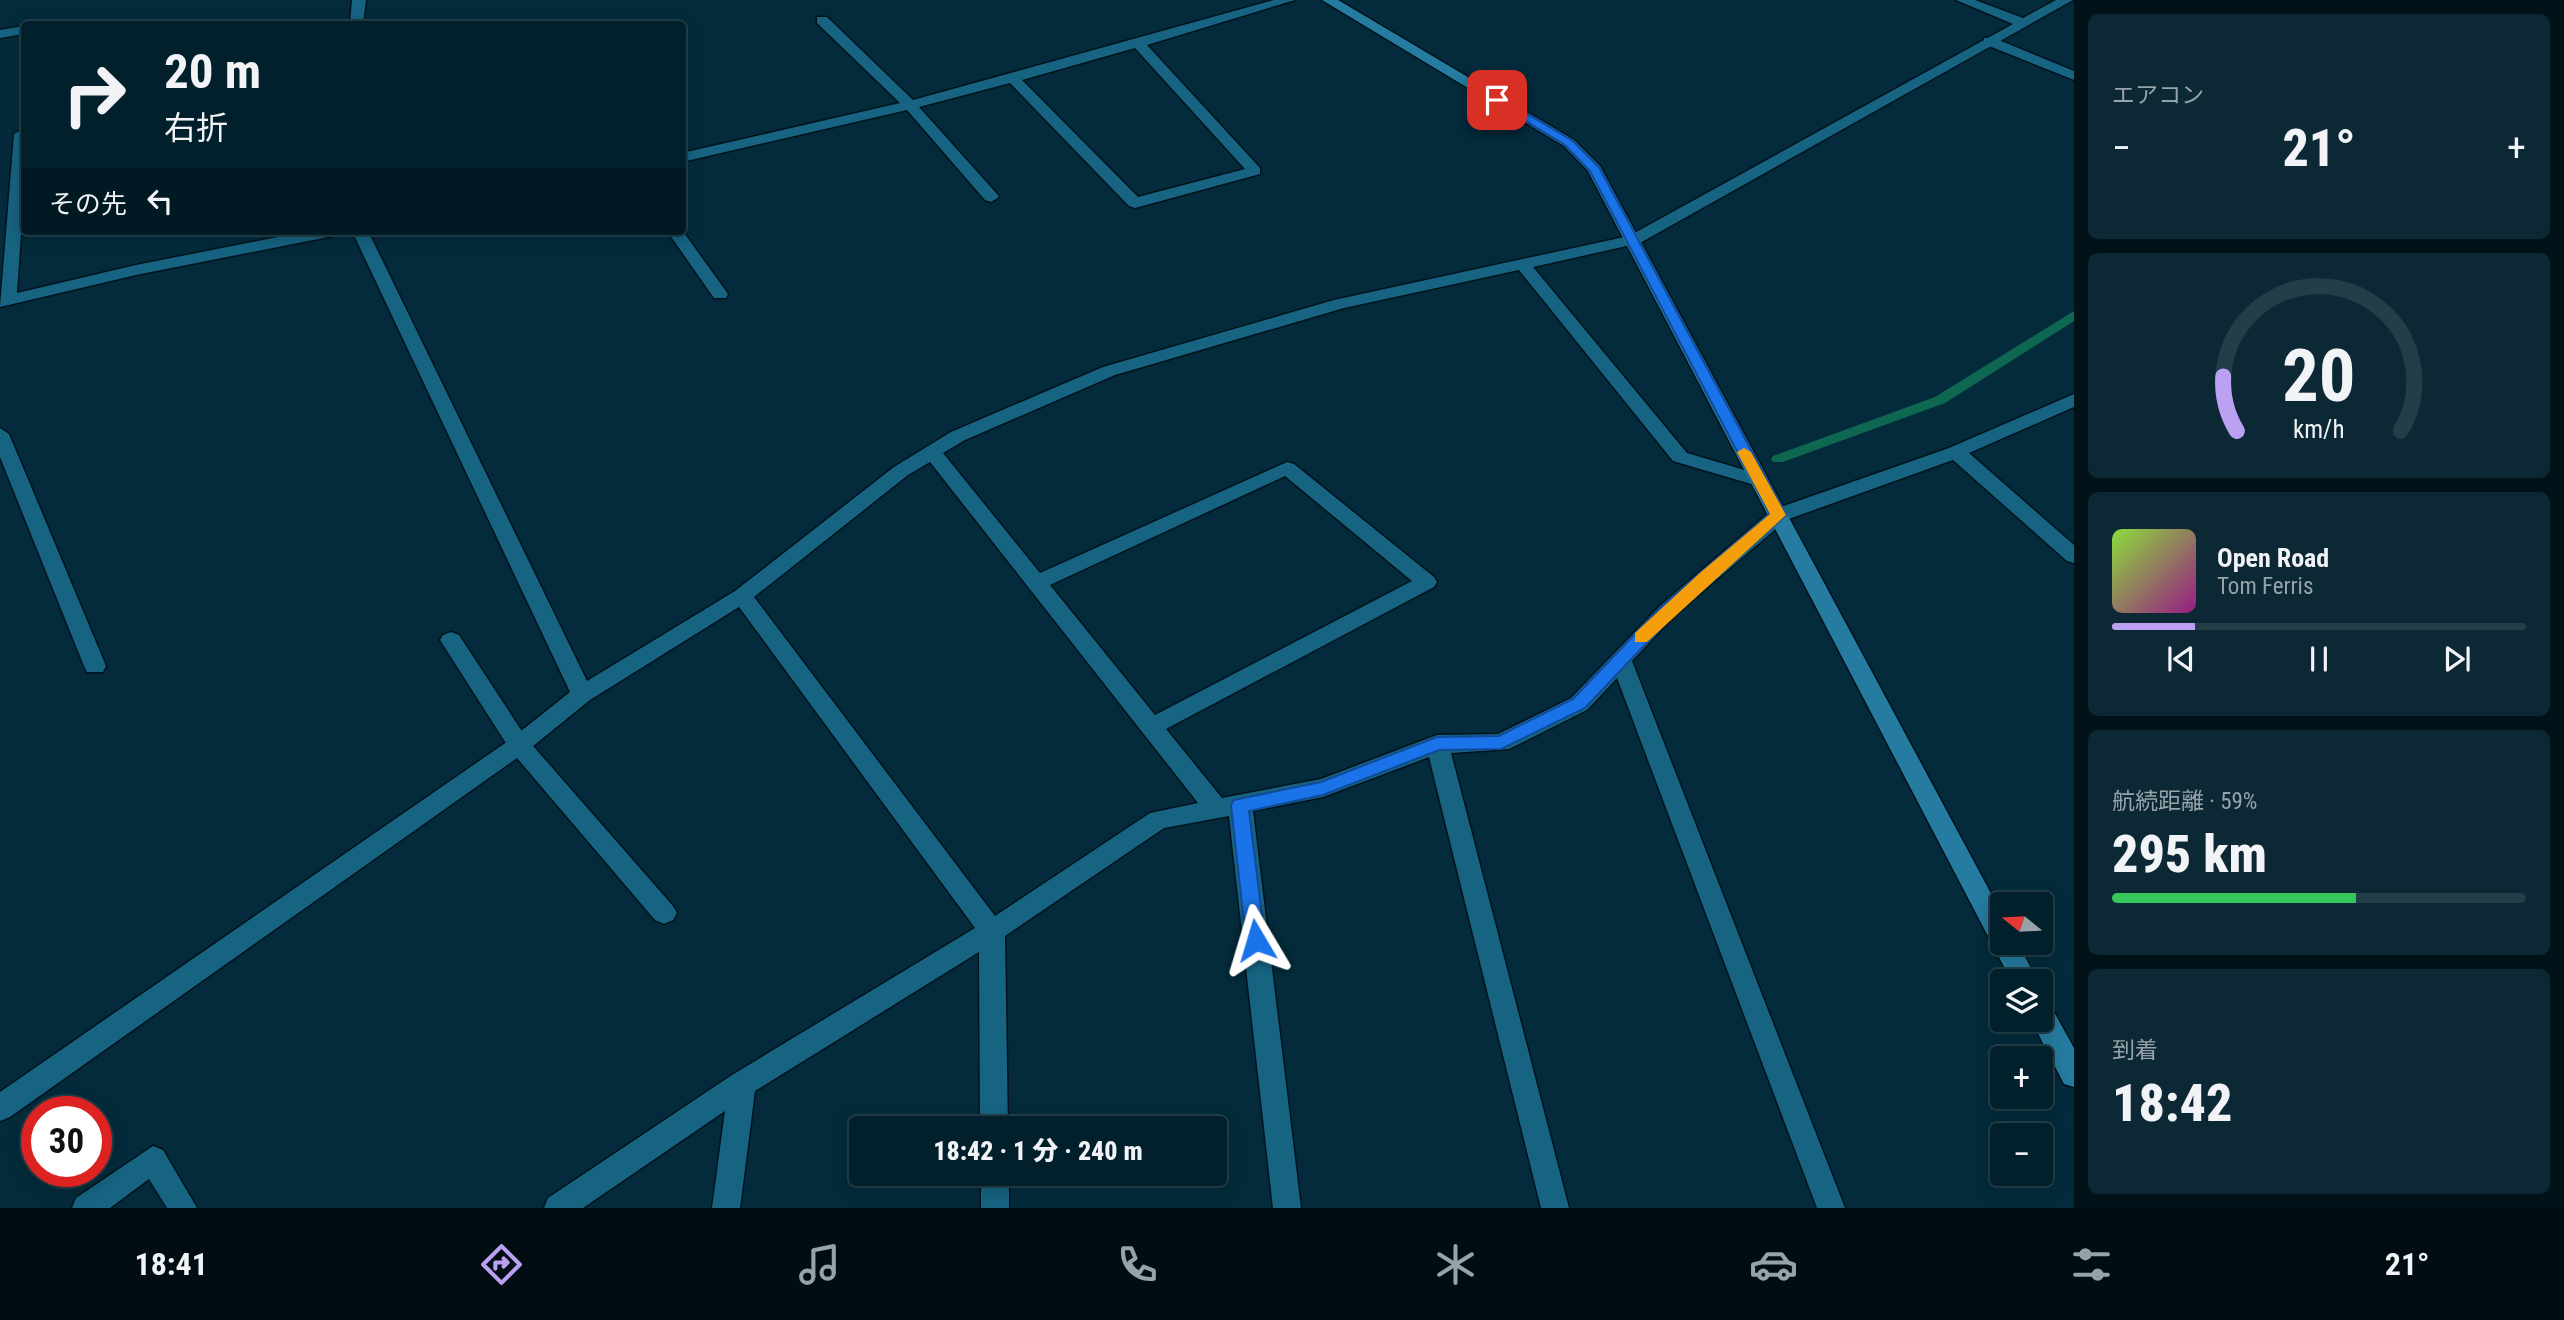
<!DOCTYPE html>
<html lang="ja">
<meta charset="utf-8">
<style>
:root{--surface:#02202c;--page:#0c2834;--text:#f1f3f6;--muted:#96a3a9;--line:#233e48;--accent:#bca0f2}
body{margin:0;font-family:"Roboto Condensed","Noto Sans JP",sans-serif;background:var(--page);color:var(--text);height:100vh;display:flex;flex-direction:column;font-size:26px;white-space:nowrap}
*{box-sizing:border-box;margin:0}
p{font-size:23px;color:var(--muted)}
.icon{flex:none;width:38px;height:38px;fill:none;stroke:currentColor;stroke-width:2;stroke-linecap:round;stroke-linejoin:round}
.map{position:relative;flex:1;overflow:hidden}
.drawer{display:flex;flex-direction:column;gap:14px;padding:14px;background:#011218;width:490px}
.drawer>*{flex:none}
.hud{position:absolute;left:21px;top:21px;width:665px;height:214px;border-radius:7px;box-shadow:0 4px 18px #0003,0 0 0 2px var(--line);background:#02202c;color:var(--text);overflow:hidden}
.needle{width:46px;rotate:288deg}
.fabs{position:absolute;left:1990px;top:892px;display:grid;gap:14px}
.fabs a{display:grid;place-items:center;width:63px;height:63px;border-radius:7px;background:var(--surface);box-shadow:0 4px 18px #0003,0 0 0 2px var(--line);font-size:35px}
.speed{position:absolute;left:21px;top:1096px;display:flex;gap:14px;font-size:35px;font-weight:700;text-align:center}
.speed>*{display:grid;place-content:center;width:91px;height:91px;border-radius:50%;background:var(--surface);box-shadow:0 4px 18px #0003,0 0 0 2px var(--line);line-height:1}
.speed .limit{border:10px solid #d22;background:#fff;color:#111}
.pin{position:absolute;display:grid;place-items:center;width:60px;height:60px;color:#fff;margin:-30px;border-radius:14px;box-shadow:0 4px 10px #0006}
.me{position:absolute;width:77px;margin:-38px;rotate:353deg;stroke-linejoin:round;filter:drop-shadow(0 0 5px #0008)}
.turn{display:flex;align-items:center;gap:24px;height:147px;padding:0 28px;font-size:32px}
.turn .icon{width:91px;height:91px;stroke-width:2.5}
.turn b{display:block;font-size:49px;line-height:60px}
.then{display:flex;align-items:center;height:66px;padding:0 28px;background:#0003;gap:14px;font-size:26px}
.big{font-size:52px;font-weight:800;line-height:1.1}
.drawer .card{flex:1;display:flex;flex-direction:column;justify-content:center;gap:10px;min-width:0;padding:0 24px;border-radius:10px;background:var(--page)}
.drawer .dial{align-items:center;gap:0}
.dial svg{height:182px;overflow:visible;fill:none;stroke:var(--line);stroke-width:7;stroke-linecap:round;text-anchor:middle}
.dial text{fill:var(--text);stroke:none}
.song{display:flex;align-items:center;gap:21px}
.cover{width:84px;height:84px;border-radius:10px;background:linear-gradient(135deg,hsl(90 70% 55%),hsl(310 70% 35%))}
.played{height:7px;border-radius:4px;background:linear-gradient(90deg,var(--accent) 20%,var(--line) 20%)}
.keys{display:flex;justify-content:space-around;direction:ltr}
.heat{display:flex;justify-content:space-between;align-items:center;font-size:38px;direction:ltr}
.charge{height:10px;border-radius:5px;background:linear-gradient(90deg,#34c759 59%,var(--line) 0)}
.trip{position:absolute;left:849px;top:1116px;width:378px;height:70px;border-radius:7px;background:var(--surface);box-shadow:0 4px 18px #0003,0 0 0 2px var(--line);font-weight:800;line-height:70px;text-align:center}
.dock{display:flex;height:112px;justify-content:space-around;align-items:center;background:#010d12;color:var(--muted)}
.dock .icon{width:49px;height:49px}
.dock .selected{color:var(--accent)}
.dock b{font-size:32px;color:var(--text)}
main{display:flex;flex:1;min-height:0}
.map>svg:first-child{display:block}
</style>
<main>
<div class="map">
<svg width="2074" height="1208" viewBox="0 0 2074 1208">
<rect width="100%" height="100%" fill="#032b3b"/>
<g fill="none" stroke-linecap="round" stroke-linejoin="round">
<path fill="#0e6751" fill-rule="evenodd" d="M 2074,311 L 2074,321 L 1945,403 L 1783,462 L 1773,462 L 1771,459 L 1773,456 L 1935,397 Z"/>
<defs>
<path id="lane" d="M 1984,38 L 1994,38 L 2074,71 L 2074,80 L 1984,44 Z
M 451,632 L 459,635 L 527,739 L 673,906 L 677,913 L 673,920 L 664,924 L 655,920 L 511,751 L 440,640 L 443,635 Z"/>
<path id="street" d="M 352,0 L 366,0 L 363,24 L 350,24 Z
M 1274,0 L 1295,0 L 1147,45 L 1260,168 L 1260,174 L 1135,208 L 1129,206 L 1010,83 L 919,107 L 997,194 L 999,197 L 991,202 L 985,200 L 907,110 L 682,162 L 682,153 L 900,103 L 817,23 L 817,17 L 827,17 L 913,100 ZM 1135,48 L 1245,169 L 1138,197 L 1022,80 Z
M 1956,0 L 1975,0 L 2023,18 L 2056,0 L 2073,0 L 1640,243 L 1533,267 L 1687,453 L 1765,476 L 1768,480 L 1765,484 L 1758,486 L 1673,461 L 1519,270 L 1344,308 L 1115,375 L 965,440 L 943,453 L 1040,573 L 1287,462 L 1294,464 L 1434,577 L 1437,582 L 1434,587 L 1166,729 L 1222,798 L 1321,779 L 1437,735 L 1498,734 L 1571,698 L 1661,605 L 1772,510 L 1949,448 L 2074,394 L 2074,407 L 1969,453 L 2074,545 L 2074,563 L 2067,561 L 1953,460 L 1786,520 L 1675,615 L 1632,661 L 1845,1208 L 1817,1208 L 1617,678 L 1587,710 L 1509,749 L 1451,753 L 1569,1208 L 1541,1208 L 1429,757 L 1323,797 L 1253,811 L 1301,1208 L 1273,1208 L 1229,816 L 1164,828 L 1005,936 L 1008,1129 L 980,1129 L 979,952 L 755,1091 L 740,1208 L 712,1208 L 725,1111 L 583,1208 L 544,1208 L 548,1198 L 732,1075 L 975,928 L 739,607 L 590,700 L 527,751 L 10,1117 L 0,1121 L 0,1092 L 511,739 L 570,692 L 352,231 L 368,231 L 587,681 L 735,591 L 894,467 L 951,432 L 1103,367 L 1334,300 L 1629,236 L 2013,24 ZM 930,462 L 1198,803 L 1150,813 L 995,916 L 754,597 L 908,475 ZM 1285,476 L 1412,581 L 1155,715 L 1050,585 Z
M 24,26 L 24,34 L 0,38 L 0,30 Z
M 21,130 L 24,130 L 24,189 L 17,293 L 136,265 L 308,231 L 341,231 L 333,236 L 136,275 L 0,307 L 14,134 Z
M 682,230 L 728,294 L 726,298 L 714,298 L 667,231 Z
M 0,428 L 9,434 L 106,666 L 103,672 L 87,672 L 84,666 L 0,457 Z
M 153,1146 L 163,1150 L 197,1208 L 167,1208 L 149,1179 L 110,1208 L 72,1208 L 76,1198 Z
M 981,1174 L 1009,1174 L 1009,1208 L 981,1208 Z"/>
<path id="secondary" d="M 1322,0 L 1338,0 L 1574,140 L 1600,166 L 2002,914 L 2002,943 L 2018,943 L 2038,982 L 2012,982 L 1588,171 L 1564,146 Z
M 2040,1000 L 2049,1003 L 2074,1048 L 2074,1087 L 2064,1084 L 2031,1020 L 2040,1020 Z"/>
</defs>
<use href="#lane" stroke="#00131c" stroke-width="3"/>
<use href="#street" stroke="#00131c" stroke-width="3"/>
<use href="#secondary" stroke="#00131c" stroke-width="3"/>
<use href="#lane" fill="#166382" fill-rule="evenodd"/>
<use href="#street" fill="#166382" fill-rule="evenodd"/>
<use href="#secondary" fill="#257ca0" fill-rule="evenodd"/>
</g>
<path fill="#1a73e8" stroke="#114b97" stroke-width="2" d="M 1494,98 L 1501,98 L 1573,141 L 1599,167 L 1786,515 L 1674,614 L 1585,708 L 1501,749 L 1439,750 L 1323,795 L 1249,811 L 1265,940 L 1262,945 L 1249,945 L 1246,940 L 1231,805 L 1234,800 L 1321,782 L 1437,737 L 1499,736 L 1573,699 L 1662,606 L 1770,514 L 1590,171 L 1565,145 L 1494,102 Z"/>
<path fill="#f59e0b" d="M 1744,448 L 1751,452 L 1786,515 L 1647,642 L 1635,642 L 1635,633 L 1701,572 L 1770,514 L 1737,452 Z"/>
</svg>
<div class="fabs">
<a><svg class="needle" viewBox="-14 -14 28 28"><path d="M0-13l5 13h-10z" fill="#e53935"/><path d="M0 13l5-13h-10z" fill="#96a3a9"/></svg></a>
<a><svg class="icon" aria-label="layers" viewBox="0 0 24 24"><path d="M12 4l9 5-9 5-9-5zM3 14l9 5 9-5"/></svg></a>
<a>+</a>
<a>−</a>
</div>
<div class="speed"><div class="limit">30</div></div>
<div class="pin" style="left:1497px;top:100px;background:#d93025"><svg class="icon" aria-label="arrive" viewBox="0 0 24 24"><path d="M6 21V4h12l-3 4 3 4H6"/></svg></div>
<svg class="me" style="left:1256px;top:940px" viewBox="-20 -20 40 40"><path d="M0-17L14 15 0 8-14 15z" fill="#1a73e8" stroke="#fff" stroke-width="4"/></svg>
<div class="trip">18:42 · 1 分 · 240 m</div>
<div class="hud">
<div class="turn"><svg class="icon" aria-label="right" viewBox="0 0 24 24"><path d="M7 20v-9h11M14 6l5 5-5 5"/></svg><div><b>20 m</b>右折</div></div>
<div class="then">その先<svg class="icon" aria-label="left" viewBox="0 0 24 24"><path d="M17 20v-9H6M10 6l-5 5 5 5"/></svg></div>
</div>
</div>
<section class="drawer">
<div class="card"><p>エアコン</p>
<div class="heat"><a>−</a><b class="big">21°</b><a>+</a></div>
</div>
<div class="card dial"><svg viewBox="0 0 100 80">
<path d="M14 69A42 42 0 1 1 86 69"/>
<path d="M14 69A42 42 0 0 1 8 45" stroke="#bca0f2"/>
<text x="50" y="56" font-size="32" font-weight="700">20</text>
<text x="50" y="72" font-size="11">km/h</text>
</svg></div>
<div class="card">
<div class="song"><i class="cover"></i><div><b>Open Road</b><p>Tom Ferris</p></div></div>
<div class="played"></div>
<div class="keys"><svg class="icon" aria-label="previous" viewBox="0 0 24 24"><path d="M18 5L8 12l10 7zM5 5v14"/></svg><svg class="icon" aria-label="pause" viewBox="0 0 24 24"><path d="M8 5v14M16 5v14"/></svg><svg class="icon" aria-label="next" viewBox="0 0 24 24"><path d="M6 5l10 7-10 7zM19 5v14"/></svg></div>
</div>
<div class="card"><p>航続距離 · 59%</p><b class="big">295 km</b><div class="charge"></div></div>
<div class="card"><p>到着</p><b class="big">18:42</b></div>
</section>
</main>
<nav class="dock">
<b>18:41</b>
<svg class="icon selected" aria-label="directions" viewBox="0 0 24 24"><path d="M12 3l9 9-9 9-9-9zM9 14v-3h6M13 9l2 2-2 2"/></svg>
<svg class="icon" aria-label="music" viewBox="0 0 24 24"><path d="M9 18V5l10-2v13"/><circle cx="6" cy="18" r="3"/><circle cx="16" cy="16" r="3"/></svg>
<svg class="icon" aria-label="phone" viewBox="0 0 24 24"><path d="M5 4h4l2 5-3 2q2 4 5 5l2-3 5 2v4C11 20 4 13 5 4z"/></svg>
<svg class="icon" aria-label="climate" viewBox="0 0 24 24"><path d="M12 3v18M4 7l16 10M4 17L20 7"/></svg>
<svg class="icon" aria-label="car" viewBox="0 0 24 24"><path d="M5 17H2v-5l4-1 3-4h7l3 4 3 1v5h-3M9 17h6M6 11h13"/><circle cx="7" cy="17" r="2"/><circle cx="17" cy="17" r="2"/></svg>
<svg class="icon" aria-label="filters" viewBox="0 0 24 24"><path d="M4 7h16M4 17h16"/><circle cx="9" cy="7" r="2"/><circle cx="15" cy="17" r="2"/></svg>
<b>21°</b>
</nav>
